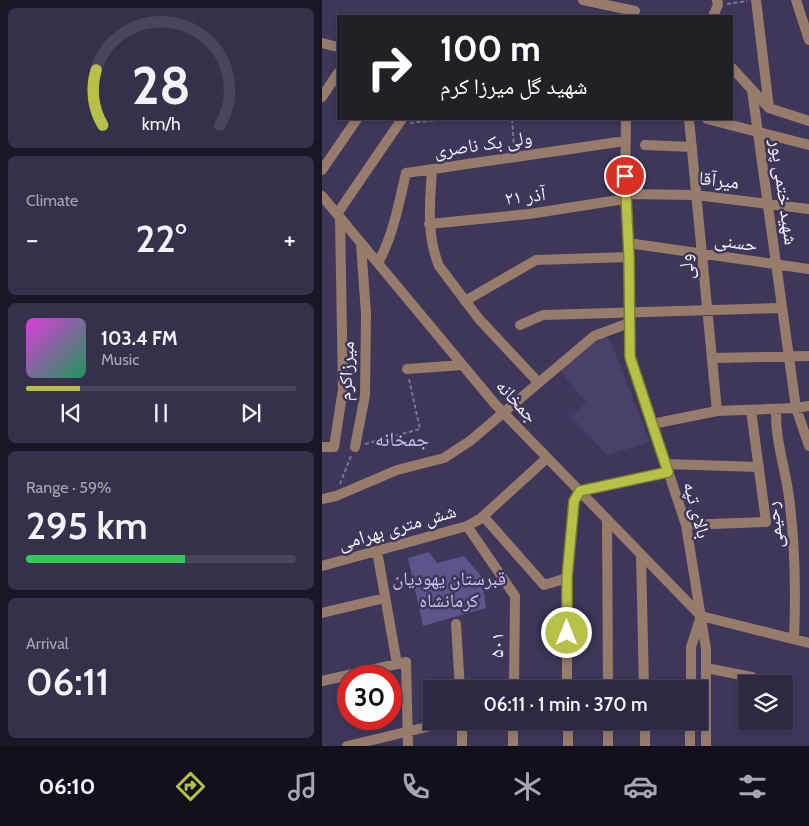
<!DOCTYPE html>
<meta charset="utf-8">
<style>
:root{--surface:#2e2943;--page:#36314a;--text:#f1f3f6;--muted:#a7a6b2;--line:#49455c;--accent:#b8c147}
body{margin:0;font-family:Cabin,"Noto Naskh Arabic",sans-serif;background:var(--page);color:var(--text);height:100vh;display:flex;flex-direction:column;font-size:19px;white-space:nowrap}
*{box-sizing:border-box;margin:0}
p{font-size:16px;color:var(--muted)}
.icon{flex:none;width:28px;height:28px;fill:none;stroke:currentColor;stroke-width:2;stroke-linecap:round;stroke-linejoin:round}
.map{position:relative;flex:1;overflow:hidden}
.drawer{display:flex;flex-direction:column;gap:8px;padding:8px;background:#191725;width:322px}
.drawer>*{flex:none}
.guide{position:absolute;left:15px;top:15px;width:396px;height:105px;border-radius:0px;box-shadow:0 2px 8px #0003,0 0 0 1px var(--line);background:#202124;color:#fff;overflow:hidden}
.buttons{position:absolute;left:416px;top:675px;display:grid;gap:10px}
.buttons a{display:grid;place-items:center;width:55px;height:55px;border-radius:0px;background:var(--surface);box-shadow:0 2px 8px #0003,0 0 0 1px var(--line);font-size:25px}
.speed{position:absolute;left:15px;top:665px;display:flex;gap:10px;font-size:25px;font-weight:700;text-align:center}
.speed>*{display:grid;place-content:center;width:65px;height:65px;border-radius:50%;background:var(--surface);box-shadow:0 2px 8px #0003,0 0 0 1px var(--line);line-height:1}
.speed .limit{border:8px solid #d22;background:#fff;color:#111}
.pin{position:absolute;display:grid;place-items:center;width:42px;height:42px;color:#fff;margin:-21px;border:2px solid #fff;border-radius:50%;box-shadow:0 1px 5px #0007}
.me{position:absolute;width:55px;margin:-28px;rotate:0deg;stroke-linejoin:round;filter:drop-shadow(0 0 4px #0008)}
.turn{display:flex;align-items:center;gap:18px;height:105px;padding:0 20px;font-size:22px}
.turn .icon{width:65px;height:65px;stroke-width:2.5}
.turn b{display:block;font-size:35px;line-height:42px}
.big{font-size:38px;font-weight:600;line-height:1.1}
.drawer .card{flex:1;display:flex;flex-direction:column;justify-content:center;gap:8px;min-width:0;padding:0 18px;border-radius:8px;background:var(--page)}
.drawer .dial{align-items:center;gap:0}
.dial svg{height:130px;overflow:visible;fill:none;stroke:var(--line);stroke-width:7;stroke-linecap:round;text-anchor:middle}
.dial text{fill:var(--text);stroke:none}
.song{display:flex;align-items:center;gap:15px}
.cover{width:60px;height:60px;border-radius:8px;background:linear-gradient(135deg,hsl(300 70% 55%),hsl(150 70% 35%))}
.played{height:5px;border-radius:2px;background:linear-gradient(90deg,var(--accent) 20%,var(--line) 20%)}
.keys{display:flex;justify-content:space-around;direction:ltr}
.heat{display:flex;justify-content:space-between;align-items:center;font-size:28px;direction:ltr}
.charge{height:8px;border-radius:4px;background:linear-gradient(90deg,#34c759 59%,var(--line) 0)}
.trip{position:absolute;left:101px;top:680px;width:285px;height:50px;border-radius:0px;background:var(--surface);box-shadow:0 2px 8px #0003,0 0 0 1px var(--line);font-weight:600;line-height:50px;text-align:center}
.dock{display:flex;height:80px;justify-content:space-around;align-items:center;background:#12101b;color:var(--muted)}
.dock .icon{width:35px;height:35px}
.dock .on{color:var(--accent)}
.dock b{font-size:22px;color:var(--text)}
main{display:flex;flex:1;min-height:0}
.map>svg:first-child{display:block}
</style>
<main>
<section class="drawer">
<div class="card dial"><svg viewBox="0 0 100 80">
<path d="M14 69A42 42 0 1 1 86 69"/>
<path d="M14 69A42 42 0 0 1 10 35" stroke="#b8c147"/>
<text x="50" y="56" font-size="32" font-weight="700">28</text>
<text x="50" y="72" font-size="11">km/h</text>
</svg></div>
<div class="card"><p>Climate</p>
<div class="heat"><a>−</a><b class="big">22°</b><a>+</a></div>
</div>
<div class="card">
<div class="song"><i class="cover"></i><div><b>103.4 FM</b><p>Music</p></div></div>
<div class="played"></div>
<div class="keys"><svg class="icon" aria-label="previous" viewBox="0 0 24 24"><path d="M18 5L8 12l10 7zM5 5v14"/></svg><svg class="icon" aria-label="pause" viewBox="0 0 24 24"><path d="M8 5v14M16 5v14"/></svg><svg class="icon" aria-label="next" viewBox="0 0 24 24"><path d="M6 5l10 7-10 7zM19 5v14"/></svg></div>
</div>
<div class="card"><p>Range · 59%</p><b class="big">295 km</b><div class="charge"></div></div>
<div class="card"><p>Arrival</p><b class="big">06:11</b></div>
</section>
<div class="map">
<svg width="487" height="746" viewBox="0 0 487 746">
<rect width="100%" height="100%" fill="#3e3759"/>
<path fill="#494169" d="M 282,334 L 290,345 L 328,442 L 285,455 L 249,416 L 264,402 L 237,369 Z"/>
<path fill="#5f538b" d="M 107,552 L 115,563 L 142,556 L 160,577 L 164,608 L 101,626 L 86,558 Z"/>
<g fill="none" stroke-linecap="round" stroke-linejoin="round">
<path stroke="#7c7691" stroke-width="2" stroke-dasharray="4 2.5" stroke-linecap="butt" d="M 405,4 L 425,1
M 190,119 L 192,148
M 88,123 L 125,119
M 43,444 L 98,429 L 87,379
M 18,484 L 29,456"/>
<path stroke="#977c6c" stroke-width="10" d="M 261,0 L 313,11
M 434,0 L 447,108
M 474,0 L 487,40
M 391,16 L 396,5 L 395,0
M 0,43 L 16,47
M 410,68 L 447,108 L 487,121
M 430,90 L 474,408 L 487,446
M 0,97 L 16,73
M 304,119 L 303,194 L 307,257 L 308,357 L 364,525 L 384,649 L 384,746
M 367,119 L 395,411
M 385,119 L 487,145
M 323,145 L 370,147
M 110,169 C 108,203 104,234 117,266 L 157,319 L 216,382
M 0,170 L 35,119
M 303,194 L 374,195 L 487,209
M 0,196 L 173,404 L 379,616
M 15,214 L 80,119
M 107,224 L 207,214 L 303,199
M 306,243 L 487,269
M 56,263 C 71,236 77,203 84,173 L 303,141
M 143,301 L 214,260 L 307,257
M 198,325 L 221,315 L 460,308
M 390,358 L 487,356
M 85,369 L 140,365
M 454,409 C 453,440 463,467 467,497 C 473,544 474,592 472,639
M 330,424 L 395,411 L 474,408 L 487,406
M 0,447 L 12,447 L 21,389 L 18,218
M 33,447 L 43,395 L 44,314 L 39,244
M 344,464 L 437,467
M 0,499 L 14,496 L 75,470 L 122,458 L 148,441 L 272,336 L 307,323
M 161,516 L 222,585 L 245,578
M 285,520 L 286,689
M 364,525 L 444,522 L 429,410
M 145,526 L 193,596 L 192,689
M 55,551 L 75,664 L 84,662 L 86,746
M 319,555 L 322,689
M 0,566 L 145,526 L 158,519 L 225,458
M 0,613 L 63,598
M 379,616 L 487,643
M 134,624 L 138,689
M 384,668 L 430,677
M 0,681 L 75,664
M 245,689 L 245,578 L 252,501 L 257,491 L 346,472
M 369,689 L 369,647 L 378,619
M 140,721 L 140,746
M 246,721 L 246,746
M 286,721 L 286,746
M 323,721 L 323,746
M 25,746 L 130,721
M 191,746 L 191,721
M 368,746 L 368,721"/>
</g>
<g fill="none" stroke-linecap="round" stroke-linejoin="round">
<defs>
<path id="route" d="M 245,633 L 245,578 L 252,501 L 258,491 L 346,472 L 308,357 L 307,257 L 303,176"/>
</defs>
<use href="#route" stroke="#787d2e" stroke-width="12"/>
<use href="#route" stroke="#b8c147" stroke-width="9"/>
</g>
<g text-anchor="middle" dominant-baseline="central" stroke-width="5" stroke-linejoin="round" paint-order="stroke">
<g font-size="19" fill="#f4f2fe" stroke="#3e3759">
<text transform="translate(161 144) rotate(-8)">ولی بک ناصری</text>
<text transform="translate(397 180) rotate(6)">میرآقا</text>
<text transform="translate(462 192) rotate(82)">شهید ختمی پور</text>
<text transform="translate(203 196) rotate(-7)">۲۱ آذر</text>
<text transform="translate(414 242) rotate(8)">حسنی</text>
<text transform="translate(364 267) rotate(-96)">ولی</text>
<text transform="translate(24 371) rotate(-87)">میرزاکرم</text>
<text transform="translate(195 401) rotate(47)">جمخانه</text>
<text transform="translate(375 510) rotate(75)">بالای تپه</text>
<text transform="translate(452 525) rotate(-96)">رحیمی</text>
<text transform="translate(75 527) rotate(-16)">شش متری بهرامی</text>
<text transform="translate(175 645) rotate(-89)">۵۰۱</text>
</g>
<g font-size="19" fill="#ccc3f8" stroke="#3e3759">
<text x="127" y="578">قبرستان یهودیان<tspan x="127" dy="22">کرمانشاه</tspan></text>
</g>
<g font-size="20" fill="#c6bfe8" stroke="#3e3759">
<text x="80" y="439">جمخانه</text>
</g>
</g>
</svg>
<div class="buttons">
<a><svg class="icon" aria-label="layers" viewBox="0 0 24 24"><path d="M12 4l9 5-9 5-9-5zM3 14l9 5 9-5"/></svg></a>
</div>
<div class="speed"><div class="limit">30</div></div>
<div class="pin" style="left:303px;top:176px;background:#d93025"><svg class="icon" aria-label="arrive" viewBox="0 0 24 24"><path d="M6 21V4h12l-3 4 3 4H6"/></svg></div>
<svg class="me" style="left:245px;top:633px" viewBox="-20 -20 40 40"><circle r="17" fill="#b8c147" stroke="#fff" stroke-width="3"/><path d="M0-11L8 9 0 5-8 9z" fill="#fff"/></svg>
<div class="trip">06:11 · 1 min · 370 m</div>
<div class="guide">
<div class="turn"><svg class="icon" aria-label="right" viewBox="0 0 24 24"><path d="M7 20v-9h11M14 6l5 5-5 5"/></svg><div><b>100 m</b>شهید گل میرزا کرم</div></div>
</div>
</div>
</main>
<nav class="dock">
<b>06:10</b>
<svg class="icon on" aria-label="directions" viewBox="0 0 24 24"><path d="M12 3l9 9-9 9-9-9zM9 14v-3h6M13 9l2 2-2 2"/></svg>
<svg class="icon" aria-label="music" viewBox="0 0 24 24"><path d="M9 18V5l10-2v13"/><circle cx="6" cy="18" r="3"/><circle cx="16" cy="16" r="3"/></svg>
<svg class="icon" aria-label="phone" viewBox="0 0 24 24"><path d="M5 4h4l2 5-3 2q2 4 5 5l2-3 5 2v4C11 20 4 13 5 4z"/></svg>
<svg class="icon" aria-label="climate" viewBox="0 0 24 24"><path d="M12 3v18M4 7l16 10M4 17L20 7"/></svg>
<svg class="icon" aria-label="car" viewBox="0 0 24 24"><path d="M5 17H2v-5l4-1 3-4h7l3 4 3 1v5h-3M9 17h6M6 11h13"/><circle cx="7" cy="17" r="2"/><circle cx="17" cy="17" r="2"/></svg>
<svg class="icon" aria-label="filters" viewBox="0 0 24 24"><path d="M4 7h16M4 17h16"/><circle cx="9" cy="7" r="2"/><circle cx="15" cy="17" r="2"/></svg>
</nav>
